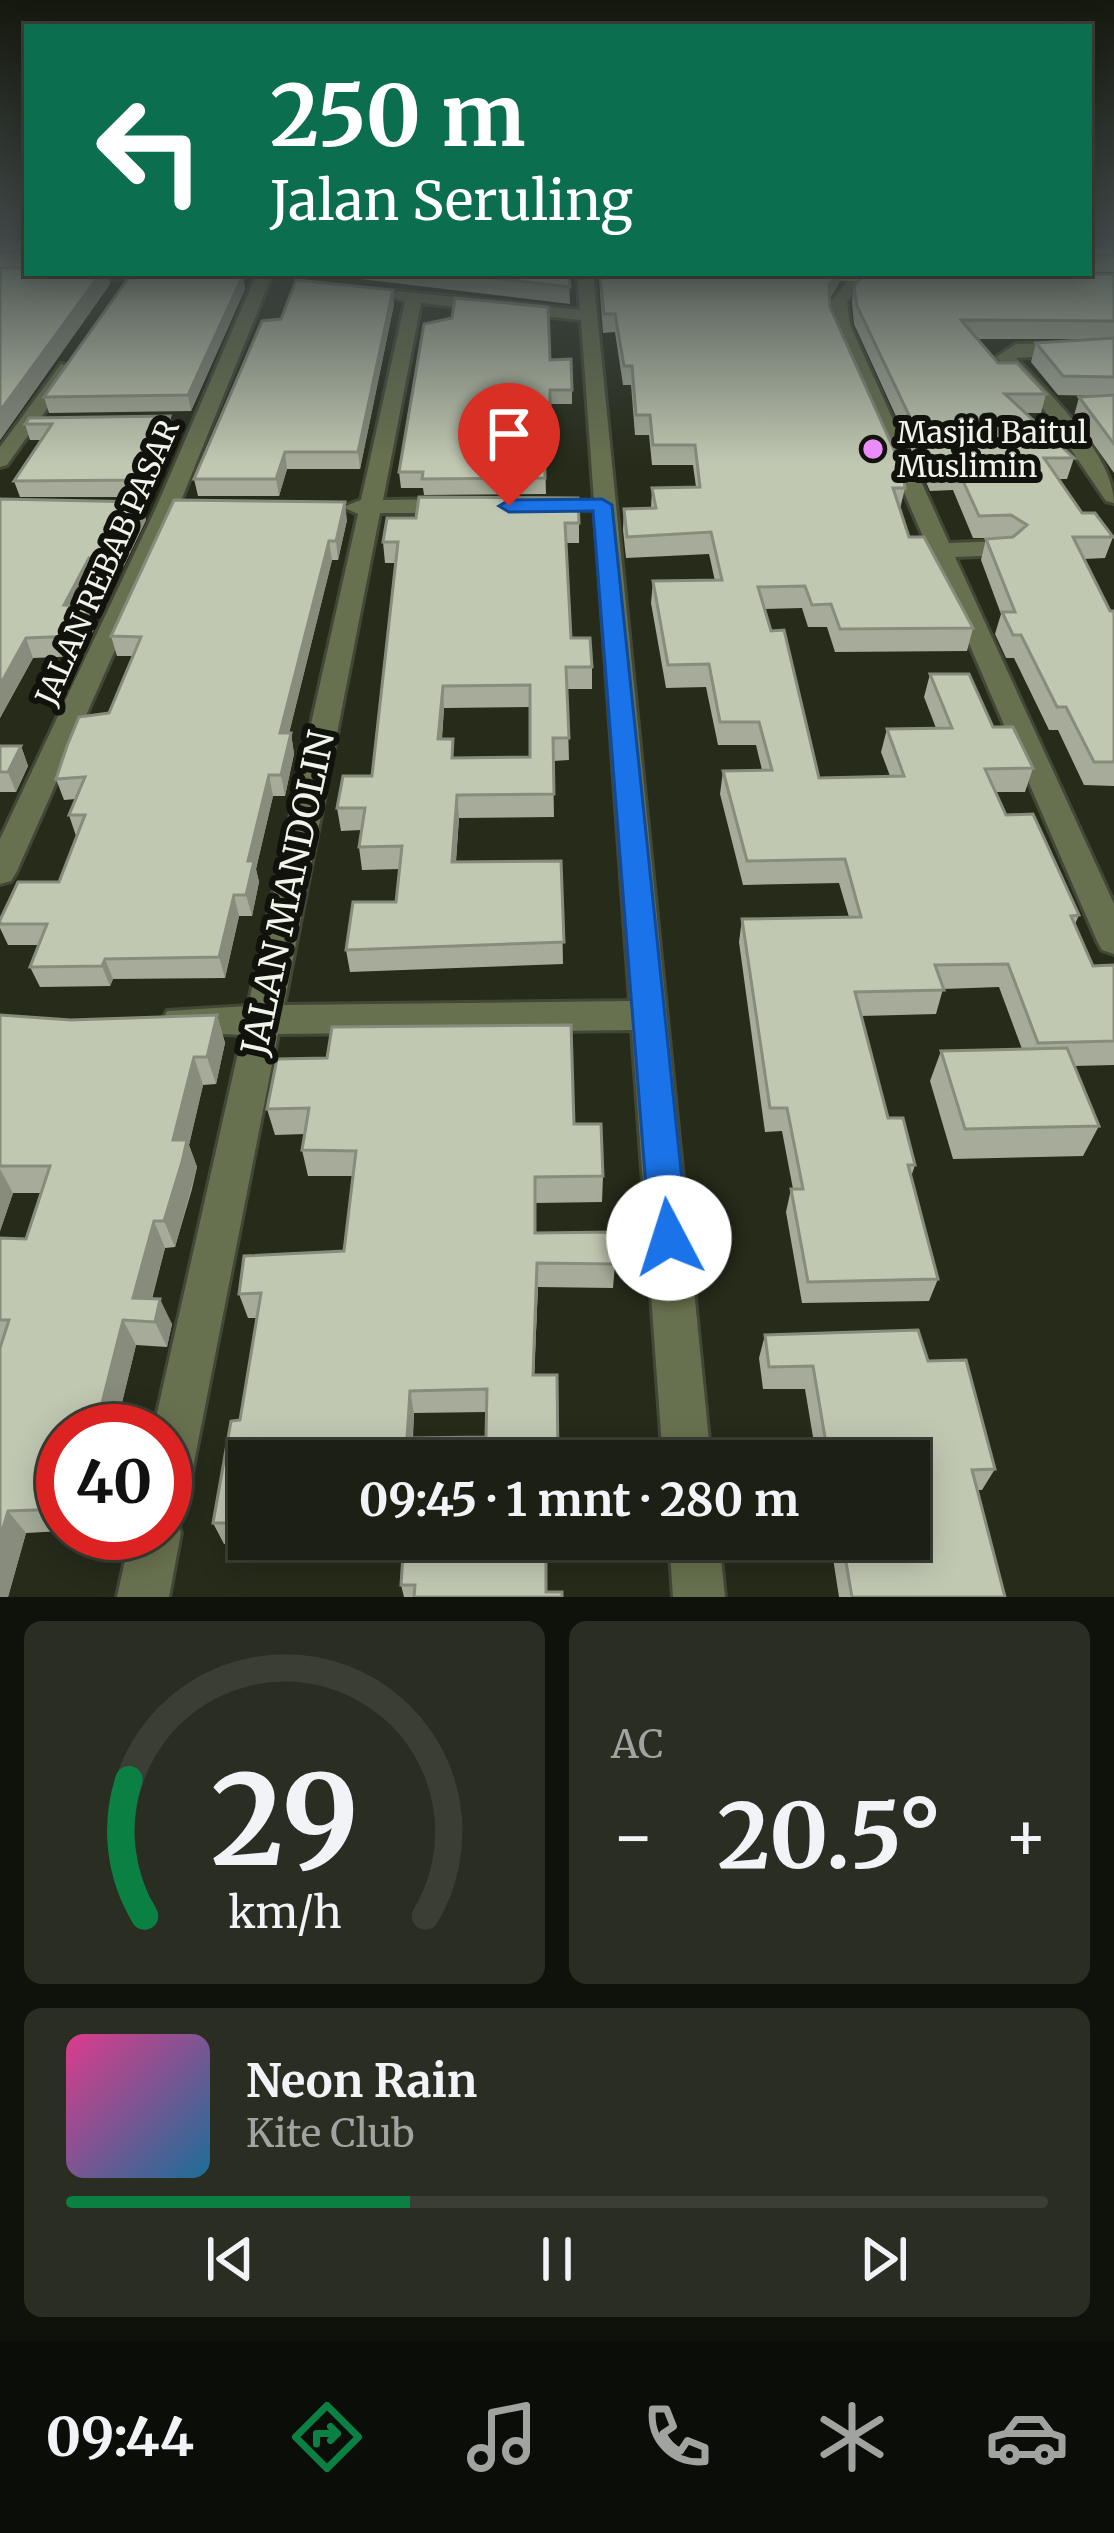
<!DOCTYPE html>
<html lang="id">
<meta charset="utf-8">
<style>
:root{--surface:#1c2014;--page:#292d22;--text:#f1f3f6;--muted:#a0a3a0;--line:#3a3e34;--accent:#0b8043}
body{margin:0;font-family:Merriweather,serif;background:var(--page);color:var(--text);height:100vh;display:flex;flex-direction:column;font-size:45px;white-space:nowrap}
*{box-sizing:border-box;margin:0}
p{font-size:39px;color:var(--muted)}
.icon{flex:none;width:66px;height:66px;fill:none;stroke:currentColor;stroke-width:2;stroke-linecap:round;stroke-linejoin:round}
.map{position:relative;height:1597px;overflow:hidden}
.side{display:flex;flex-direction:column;gap:24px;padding:24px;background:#0f120b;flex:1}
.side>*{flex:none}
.top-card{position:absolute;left:24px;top:24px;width:1068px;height:252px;border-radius:0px;box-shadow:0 6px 30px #0003,0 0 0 3px var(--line);background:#0b6e4f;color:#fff;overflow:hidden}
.speed{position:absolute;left:36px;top:1404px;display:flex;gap:24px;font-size:60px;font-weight:700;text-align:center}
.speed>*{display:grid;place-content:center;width:156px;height:156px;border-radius:50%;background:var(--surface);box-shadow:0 6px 30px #0003,0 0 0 3px var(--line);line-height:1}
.speed .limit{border:18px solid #d22;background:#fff;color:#111}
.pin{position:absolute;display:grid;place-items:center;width:102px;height:102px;color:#fff;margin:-123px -51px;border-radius:50% 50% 50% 0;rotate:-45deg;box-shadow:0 0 12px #0007}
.pin .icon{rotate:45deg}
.me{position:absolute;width:132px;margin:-66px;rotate:355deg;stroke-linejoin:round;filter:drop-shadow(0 0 9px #0008)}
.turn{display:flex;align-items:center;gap:42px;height:252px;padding:0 48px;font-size:54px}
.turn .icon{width:156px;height:156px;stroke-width:2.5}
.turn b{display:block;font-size:84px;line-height:102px}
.big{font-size:90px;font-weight:700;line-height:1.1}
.side .card{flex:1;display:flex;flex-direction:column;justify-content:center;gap:18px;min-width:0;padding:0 42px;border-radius:18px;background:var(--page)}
.side .dial{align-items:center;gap:0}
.dial svg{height:312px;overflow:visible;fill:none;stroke:var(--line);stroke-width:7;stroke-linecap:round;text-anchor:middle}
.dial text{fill:var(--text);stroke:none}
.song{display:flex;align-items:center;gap:36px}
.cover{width:144px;height:144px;border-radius:18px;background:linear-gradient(135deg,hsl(330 70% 55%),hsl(200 70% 35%))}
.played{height:12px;border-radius:6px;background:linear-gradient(90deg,var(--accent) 35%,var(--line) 35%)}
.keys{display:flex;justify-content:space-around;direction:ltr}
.heat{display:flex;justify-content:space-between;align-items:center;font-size:66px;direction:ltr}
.side .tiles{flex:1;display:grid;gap:24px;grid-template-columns:1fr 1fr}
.card:last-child{grid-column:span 2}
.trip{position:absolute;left:228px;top:1440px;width:702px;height:120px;border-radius:0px;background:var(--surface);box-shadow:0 6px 30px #0003,0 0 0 3px var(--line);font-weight:700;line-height:120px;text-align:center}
.menu{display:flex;height:192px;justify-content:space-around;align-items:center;background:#0b0d08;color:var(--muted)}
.menu .icon{width:84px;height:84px}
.menu .selected{color:var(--accent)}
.menu b{font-size:54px;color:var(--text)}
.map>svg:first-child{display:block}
</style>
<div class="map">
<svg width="1114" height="1597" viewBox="0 0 1114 1597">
<rect width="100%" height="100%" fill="#262b1a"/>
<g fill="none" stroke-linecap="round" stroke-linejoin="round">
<defs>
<path id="minor" d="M 0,271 L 179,273 L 171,278 L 0,281 Z
M 257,273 L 273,273 L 178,508 L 16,873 L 11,881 L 0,884 L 0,839 L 156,508 Z
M 577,273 L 593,273 L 711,1461 L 663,1461 L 632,1030 L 278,1034 L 189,1488 L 182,1505 L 166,1512 L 174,1515 L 181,1533 L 169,1597 L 117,1597 L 131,1533 L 165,1533 L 165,1431 L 153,1431 L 242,1035 L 167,1031 L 162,1021 L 167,1011 L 248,1006 L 358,514 L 343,507 L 361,500 L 405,302 L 389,296 L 397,291 L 580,310 ZM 421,303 L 581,320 L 630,1001 L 284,1005 L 380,513 L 456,513 L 467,506 L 456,499 L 383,500 Z
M 862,273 L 867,277 L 847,302 L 850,325 L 949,543 L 1005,541 L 1017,548 L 1005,555 L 955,557 L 1114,904 L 1114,954 L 1102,950 L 1097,941 L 832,325 L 831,302 L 853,274 Z
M 1114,342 L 1114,352 L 1016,358 C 1048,392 1114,455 1114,503 L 1106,501 L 1044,410 L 996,357 L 1016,344 Z
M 61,364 L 76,368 L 7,465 L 0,467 L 0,447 Z
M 669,1539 L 719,1539 L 725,1597 L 673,1597 Z"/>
<path id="major" d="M 766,273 L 891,273 L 906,278 L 898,283 L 774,278 Z"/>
</defs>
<use href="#minor" stroke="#424737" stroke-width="6"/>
<use href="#major" stroke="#424737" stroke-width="6"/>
<use href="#minor" fill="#68714f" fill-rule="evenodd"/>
<use href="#major" fill="#a8ba72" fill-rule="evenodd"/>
</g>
<path fill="#a6ac99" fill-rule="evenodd" d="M 0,241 L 27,241 L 27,273 L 108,273 L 110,284 L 0,440 L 0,268 L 25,268 L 0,268 Z
M 1089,241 L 1114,241 L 1114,272 L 1089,272 Z
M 310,273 L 569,273 L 570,304 Z
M 602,273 L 841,273 L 839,284 L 830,298 L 830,307 L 905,488 L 900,509 L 909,537 L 973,628 L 967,651 L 835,652 L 827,627 L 808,627 L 802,608 L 765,609 L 819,778 L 890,776 L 881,752 L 887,729 L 936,728 L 924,697 L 930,674 L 993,727 L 1033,768 L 1025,792 L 995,792 L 1006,815 L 1079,915 L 1075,924 L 1093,966 L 1114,965 L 1114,1065 L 1074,1066 L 1099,1126 L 1083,1156 L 953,1159 L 930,1081 L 941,1051 L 1022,1049 L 999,987 L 943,989 L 936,1014 L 861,1016 L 888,1118 L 915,1165 L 911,1177 L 938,1279 L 929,1301 L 802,1303 L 786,1212 L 791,1189 L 793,1189 L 782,1131 L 765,1132 L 739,942 L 742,919 L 849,917 L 839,883 L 743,885 L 720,794 L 723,771 L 762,770 L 756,745 L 718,745 L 706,687 L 666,688 L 651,603 L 653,581 L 715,581 L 709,554 L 626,558 L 623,530 L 624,509 L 651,509 L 652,488 L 696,487 L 693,465 L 652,465 L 649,435 L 635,435 L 631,385 L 623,385 L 615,332 L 603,333 L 600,293 L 600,276 Z
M 1114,274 L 1114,473 L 1074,416 L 1079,397 L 1102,396 L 1058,395 L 1031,362 L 1036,343 L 1107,339 L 977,339 L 998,363 L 1046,394 L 1041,413 L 1026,413 L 1074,458 L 1067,479 L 1058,479 L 1082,513 L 1113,537 L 1105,558 L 1084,559 L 1110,611 L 1114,611 L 1114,786 L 1084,785 L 1058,730 L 1049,730 L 1014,658 L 1006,658 L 995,634 L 1001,614 L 981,560 L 986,539 L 1007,538 L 973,538 L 953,490 L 930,491 L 854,324 L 852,303 L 854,286 Z
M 243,275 L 245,289 L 191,411 L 49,413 L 44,397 Z
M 394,304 L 360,469 L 287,469 L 279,496 L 198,496 L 194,479 Z
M 550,360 L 572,390 L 572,404 L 550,404 L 550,420 L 544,420 L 546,494 L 424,495 L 423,488 L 401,488 L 399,472 Z
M 170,416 L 174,432 L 150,497 L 20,497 L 14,481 L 41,440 L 30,440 L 25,424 Z
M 0,499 L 141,502 L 146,520 L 119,576 L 94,576 L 80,606 L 96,625 L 82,656 L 33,658 L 0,718 Z
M 387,518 L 579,523 L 579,543 L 566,543 L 571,638 L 592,667 L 592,689 L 567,689 L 569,760 L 553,761 L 554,817 L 459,818 L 456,862 L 561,861 L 563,964 L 350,972 L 346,950 L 396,902 L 400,869 L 362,870 L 359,847 L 361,830 L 341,831 L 337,808 L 372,776 L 396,563 L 385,563 L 383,542 ZM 530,707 L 530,757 L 454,758 L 442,739 L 444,708 Z
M 347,520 L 338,560 L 332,560 L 289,733 L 291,733 L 294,754 L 285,796 L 273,796 L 256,869 L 259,882 L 252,916 L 239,916 L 225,978 L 113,979 L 110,986 L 40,987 L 30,967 L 39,945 L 8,945 L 0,928 L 0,920 L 59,882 L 76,836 L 69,815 L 76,799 L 64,800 L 56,779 L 109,713 L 133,656 L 117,656 L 111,636 Z
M 0,746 L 21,746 L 28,766 L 16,792 L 0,792 Z
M 0,1015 L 71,1020 L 217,1015 L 225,1043 L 216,1084 L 203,1085 L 189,1145 L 197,1167 L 192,1189 L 175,1247 L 165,1248 L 152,1299 L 172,1324 L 167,1347 L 136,1345 L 120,1411 L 63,1431 L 63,1531 L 26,1533 L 8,1597 L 0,1597 L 0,1238 L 26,1239 L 41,1193 L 13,1193 L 0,1231 Z
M 277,1059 L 574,1124 L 603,1176 L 602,1202 L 535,1203 L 536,1233 L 615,1264 L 613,1288 L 538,1287 L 534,1375 L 558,1461 L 249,1461 L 249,1539 L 546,1539 L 546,1592 L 562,1597 L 404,1597 L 401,1585 L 404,1540 L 224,1544 L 213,1523 L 240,1420 L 257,1318 L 248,1318 L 239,1294 L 344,1251 L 353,1176 L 308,1176 L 302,1150 L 305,1134 L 275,1135 L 267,1109 ZM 486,1412 L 486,1437 L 413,1438 L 414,1413 Z
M 765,1335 L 928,1361 L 995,1469 L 982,1490 L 977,1490 L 1005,1597 L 839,1597 L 830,1539 L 909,1539 L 909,1461 L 817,1461 L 805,1389 L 763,1389 L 759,1358 Z"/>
<path fill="#878c7d" d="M 101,273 L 108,273 L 110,284 L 0,440 L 0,411 Z
M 838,273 L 841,273 L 839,284 L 826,302 L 829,285 Z
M 243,275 L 245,289 L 191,411 L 188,395 Z
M 393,290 L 394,304 L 360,469 L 358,452 Z
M 170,416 L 174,432 L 150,497 L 146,480 Z
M 285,452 L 287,469 L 279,496 L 276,479 Z
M 141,502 L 146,520 L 119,576 L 114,557 Z
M 345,502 L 347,520 L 338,560 L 336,541 Z
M 329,541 L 332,560 L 284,754 L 280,733 Z
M 89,558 L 94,576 L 70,625 L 64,605 Z
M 91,606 L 96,625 L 82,656 L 75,636 Z
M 26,638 L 33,658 L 0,718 L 0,685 Z
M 443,686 L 444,708 L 440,762 L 438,739 Z
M 291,733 L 294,754 L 285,796 L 281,775 Z
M 21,746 L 28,766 L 16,792 L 8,772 Z
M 269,775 L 273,796 L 256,869 L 259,882 L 252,916 L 246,895 L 248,861 Z
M 457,795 L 459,818 L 454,885 L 452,862 Z
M 234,895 L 239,916 L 225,978 L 219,957 Z
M 105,959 L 113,979 L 110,986 L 102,966 Z
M 217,1015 L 225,1043 L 216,1084 L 207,1057 Z
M 194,1057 L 203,1085 L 189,1145 L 197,1167 L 175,1247 L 164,1221 L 173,1140 Z
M 0,1169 L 13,1193 L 0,1231 Z
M 154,1221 L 165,1248 L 145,1323 L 133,1298 Z
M 537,1263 L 538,1287 L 533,1398 L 533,1375 Z
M 160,1299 L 172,1324 L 167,1347 L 155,1322 Z
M 123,1320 L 136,1345 L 115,1431 L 100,1411 Z
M 410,1391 L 414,1413 L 411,1460 L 407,1438 Z
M 135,1411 L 147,1431 L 130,1431 Z
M 8,1511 L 26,1533 L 8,1597 L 0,1597 L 0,1538 Z"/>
<path fill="#c1c8b2" stroke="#878c7d" stroke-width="3" fill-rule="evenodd" d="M 0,241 L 27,241 L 27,251 L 0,251 Z
M 1089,241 L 1114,241 L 1114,256 L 1089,255 Z
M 0,268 L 27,268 L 27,273 L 101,273 L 0,411 Z
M 132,273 L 243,275 L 188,395 L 44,397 Z
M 452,273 L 569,273 L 570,287 Z
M 602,273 L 838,273 L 829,285 L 830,307 L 903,470 L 905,488 L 893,488 L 909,537 L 924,537 L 973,628 L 840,629 L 831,604 L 812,605 L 805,586 L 758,587 L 771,631 L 784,630 L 819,778 L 904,776 L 887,729 L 952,728 L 930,674 L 969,674 L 993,727 L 1013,727 L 1033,768 L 985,769 L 1006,815 L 1033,814 L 1079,915 L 1071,916 L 1093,966 L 1114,965 L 1114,1041 L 1038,1043 L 1008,964 L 935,965 L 944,990 L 855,992 L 888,1118 L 903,1118 L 915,1165 L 908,1165 L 938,1279 L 808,1282 L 791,1189 L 803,1189 L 787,1108 L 770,1108 L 742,919 L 861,917 L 845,859 L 747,861 L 723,771 L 772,770 L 759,722 L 720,722 L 709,664 L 668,665 L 653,581 L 722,580 L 711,532 L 627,537 L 624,509 L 656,508 L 652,488 L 700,487 L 695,445 L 653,445 L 650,415 L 636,415 L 632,366 L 624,366 L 615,314 L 604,314 L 600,276 Z
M 865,273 L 1114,274 L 1114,321 L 961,320 L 998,363 L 1017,363 L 1046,394 L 1005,394 L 1074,458 L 1044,458 L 1082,513 L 1095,513 L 1113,537 L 1073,537 L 1110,611 L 1114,611 L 1114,762 L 1094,762 L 1066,707 L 1057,707 L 1021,635 L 1013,635 L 1002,612 L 1015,612 L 986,539 L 1013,537 L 1027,525 L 1011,515 L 979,516 L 958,470 L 935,470 L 857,306 L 854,286 Z
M 296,280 L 393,290 L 358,452 L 285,452 L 276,479 L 194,479 L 262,321 L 281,319 Z
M 455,298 L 548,307 L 550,360 L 571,359 L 572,390 L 550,390 L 550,405 L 544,405 L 545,478 L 422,479 L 423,472 L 399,472 L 424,324 L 452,318 Z
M 1114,338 L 1114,377 L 1063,376 L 1036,343 Z
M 1114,395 L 1114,444 L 1079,397 Z
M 170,416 L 146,480 L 14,481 L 52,424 L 25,424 L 29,418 Z
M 419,497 L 578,498 L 579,523 L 565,523 L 571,638 L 590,638 L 592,667 L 566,667 L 569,738 L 553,738 L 554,794 L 457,795 L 452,862 L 561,861 L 564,942 L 346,950 L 353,902 L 396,902 L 402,846 L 359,847 L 365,808 L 337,808 L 343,776 L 372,776 L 398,542 L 383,542 L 387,518 L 416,518 ZM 530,685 L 530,757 L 452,758 L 453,739 L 438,739 L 443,686 Z
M 0,499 L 141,502 L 114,557 L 89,558 L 64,605 L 91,606 L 75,636 L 26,638 L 0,685 Z
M 174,500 L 345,502 L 336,541 L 329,541 L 280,733 L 291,733 L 281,775 L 269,775 L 248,861 L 254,861 L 246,895 L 234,895 L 219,957 L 105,959 L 102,966 L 30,967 L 47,924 L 0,924 L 0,920 L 18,882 L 59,882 L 85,815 L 69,815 L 85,777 L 56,779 L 67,746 L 79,717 L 109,713 L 141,637 L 111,636 Z
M 0,746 L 21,746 L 8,772 L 0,772 Z
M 0,1015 L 71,1020 L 217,1015 L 207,1057 L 194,1057 L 173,1140 L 187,1140 L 182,1162 L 164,1221 L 154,1221 L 133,1298 L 160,1299 L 155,1322 L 123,1320 L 100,1411 L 135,1411 L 130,1431 L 63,1431 L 63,1509 L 8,1511 L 0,1538 L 0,1348 L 9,1320 L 0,1320 L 0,1238 L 26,1239 L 50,1166 L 0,1166 Z
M 571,1025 L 574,1124 L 601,1124 L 603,1176 L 535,1177 L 535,1233 L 614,1232 L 615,1264 L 537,1263 L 533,1375 L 557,1375 L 558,1461 L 249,1461 L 249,1523 L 213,1523 L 231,1421 L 240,1420 L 261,1293 L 239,1294 L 244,1256 L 344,1251 L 356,1151 L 302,1150 L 309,1108 L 267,1109 L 277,1059 L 327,1058 L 332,1027 ZM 487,1389 L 486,1437 L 407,1438 L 410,1391 Z
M 1067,1048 L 1099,1126 L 965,1129 L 941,1051 Z
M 918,1330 L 928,1361 L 966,1360 L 995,1469 L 972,1470 L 1005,1597 L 852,1597 L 842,1539 L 909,1539 L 909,1461 L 829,1461 L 813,1366 L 769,1367 L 765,1335 Z
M 404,1539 L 546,1539 L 546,1592 L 562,1592 L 562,1597 L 414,1597 L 415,1585 L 401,1585 Z"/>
<linearGradient id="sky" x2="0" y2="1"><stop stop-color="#15180e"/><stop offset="0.52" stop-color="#414a49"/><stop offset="1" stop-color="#414a49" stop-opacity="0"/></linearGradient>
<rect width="1114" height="465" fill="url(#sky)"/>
<path fill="#1a73e8" stroke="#114b97" stroke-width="3" d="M 602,499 L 612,505 L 688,1238 L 683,1251 L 669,1256 L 656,1251 L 650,1238 L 593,511 L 509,512 L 499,506 L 509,500 Z"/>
<circle fill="#eb8cfb" stroke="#10120b" stroke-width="4.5" cx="873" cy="449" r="12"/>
<g text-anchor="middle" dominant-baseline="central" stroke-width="12" stroke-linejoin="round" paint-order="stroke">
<g font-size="30" fill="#f1f5e9" stroke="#10120b" text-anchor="start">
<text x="897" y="432">Masjid Baitul<tspan x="897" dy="34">Muslimin</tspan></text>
</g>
<g font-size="30" fill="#f1f5e9" stroke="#10120b">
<text transform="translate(107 562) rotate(-66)">JALAN REBAB PASAR</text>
</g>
<g font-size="36" fill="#f1f5e9" stroke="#10120b">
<text transform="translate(288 893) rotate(-78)">JALAN MANDOLIN</text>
</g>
</g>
</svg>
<div class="speed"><div class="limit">40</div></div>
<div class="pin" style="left:509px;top:506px;background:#d93025"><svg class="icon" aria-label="arrive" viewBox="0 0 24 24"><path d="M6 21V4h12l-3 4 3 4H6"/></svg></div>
<svg class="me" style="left:669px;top:1238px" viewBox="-20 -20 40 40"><circle r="19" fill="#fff"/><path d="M0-13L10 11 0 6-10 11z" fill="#1a73e8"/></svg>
<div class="trip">09:45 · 1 mnt · 280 m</div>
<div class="top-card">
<div class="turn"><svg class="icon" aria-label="left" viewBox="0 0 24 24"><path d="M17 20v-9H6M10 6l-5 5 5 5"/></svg><div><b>250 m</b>Jalan Seruling</div></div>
</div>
</div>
<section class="side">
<div class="tiles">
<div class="card dial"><svg viewBox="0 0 100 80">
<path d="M14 69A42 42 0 1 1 86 69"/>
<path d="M14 69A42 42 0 0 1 10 34" stroke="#0b8043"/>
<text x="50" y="56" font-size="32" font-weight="700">29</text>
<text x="50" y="72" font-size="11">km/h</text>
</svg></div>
<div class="card"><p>AC</p>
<div class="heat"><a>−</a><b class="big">20.5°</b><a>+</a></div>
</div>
<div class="card">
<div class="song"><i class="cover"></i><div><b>Neon Rain</b><p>Kite Club</p></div></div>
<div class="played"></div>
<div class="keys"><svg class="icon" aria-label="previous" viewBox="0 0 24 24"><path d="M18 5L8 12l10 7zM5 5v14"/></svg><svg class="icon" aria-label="pause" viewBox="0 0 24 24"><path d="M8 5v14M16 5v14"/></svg><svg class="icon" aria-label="next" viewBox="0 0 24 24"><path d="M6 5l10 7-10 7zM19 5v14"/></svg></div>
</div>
</div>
</section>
<nav class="menu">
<b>09:44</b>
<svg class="icon selected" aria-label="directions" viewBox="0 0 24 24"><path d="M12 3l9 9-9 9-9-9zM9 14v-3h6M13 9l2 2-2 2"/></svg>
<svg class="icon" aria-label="music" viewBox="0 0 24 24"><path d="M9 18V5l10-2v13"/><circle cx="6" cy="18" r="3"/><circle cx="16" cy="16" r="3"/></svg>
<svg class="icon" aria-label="phone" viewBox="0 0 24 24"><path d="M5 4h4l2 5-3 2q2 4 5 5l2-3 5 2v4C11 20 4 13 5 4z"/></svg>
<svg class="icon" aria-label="climate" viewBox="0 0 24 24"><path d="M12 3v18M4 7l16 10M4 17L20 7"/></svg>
<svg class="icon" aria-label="car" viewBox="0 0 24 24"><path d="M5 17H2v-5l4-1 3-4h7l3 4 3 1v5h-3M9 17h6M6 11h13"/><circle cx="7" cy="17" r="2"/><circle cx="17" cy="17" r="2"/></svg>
</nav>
